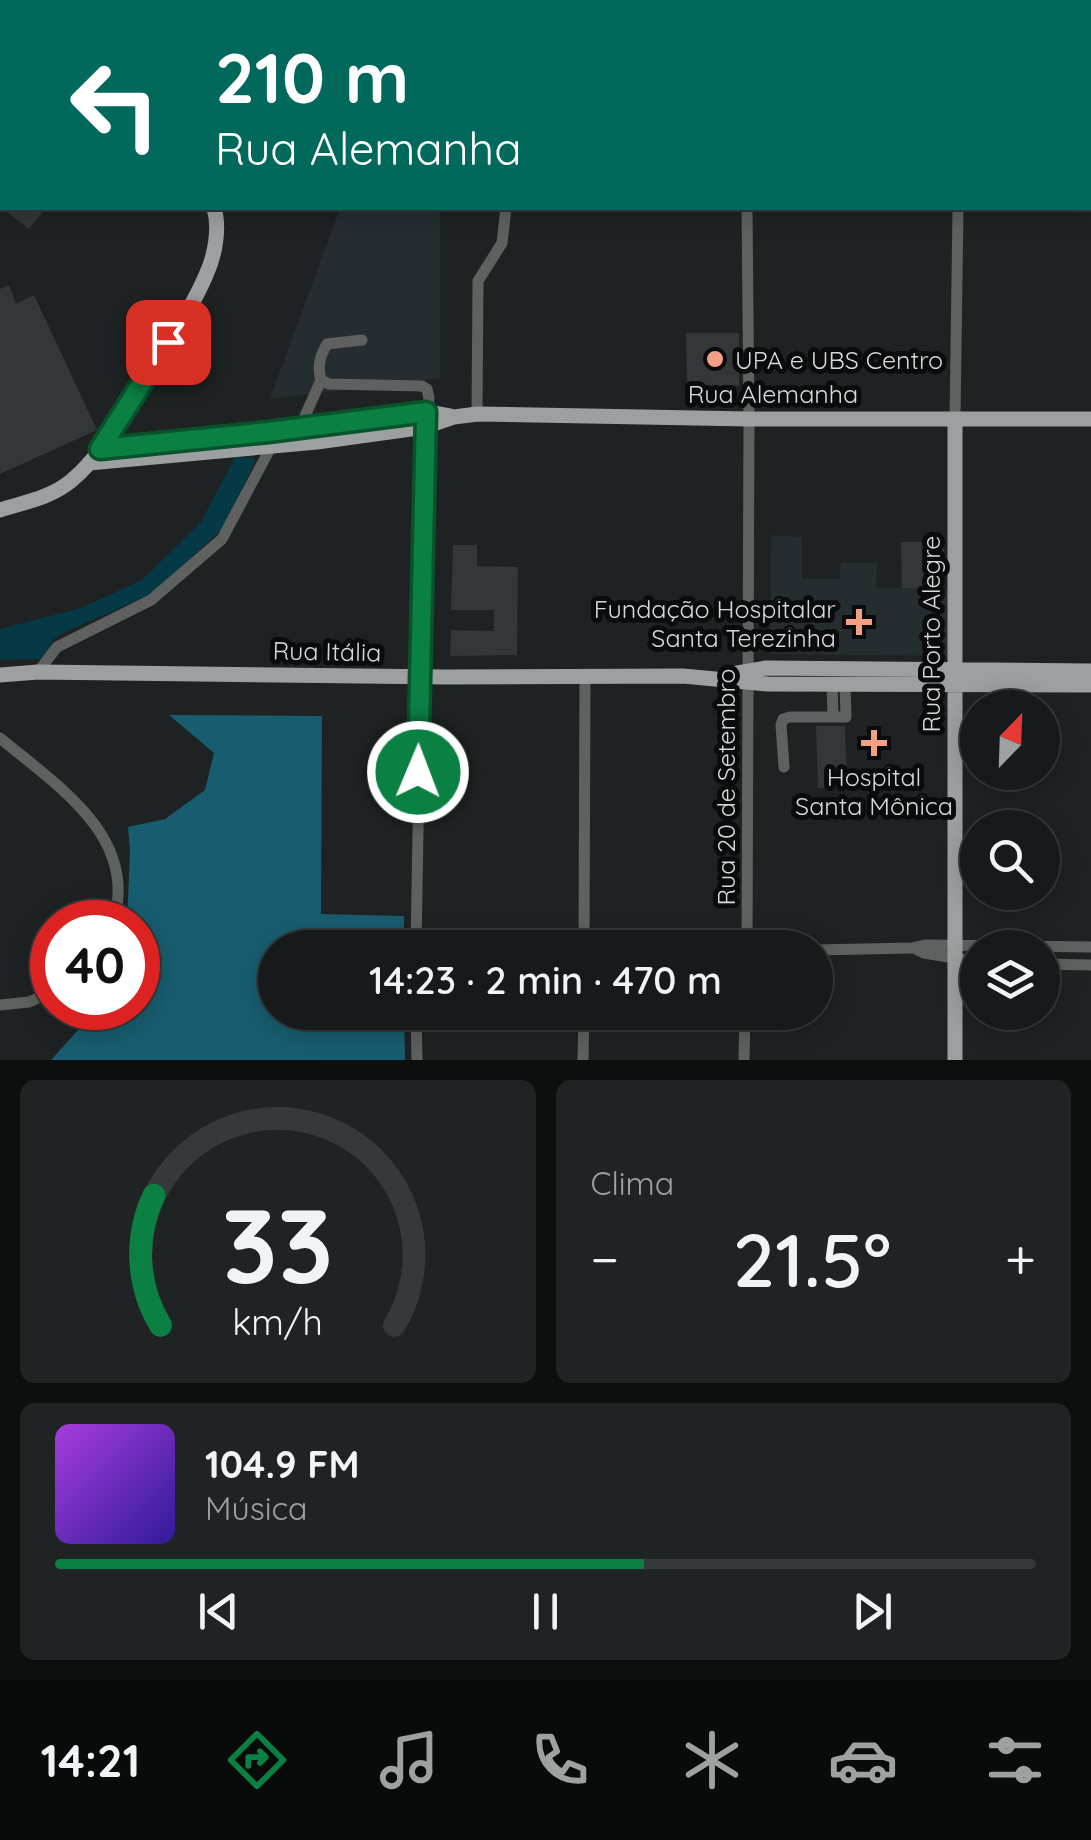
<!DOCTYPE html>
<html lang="pt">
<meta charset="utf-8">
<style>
:root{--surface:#171a1a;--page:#202323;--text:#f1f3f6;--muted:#9ea1a2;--line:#363839;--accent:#0b8043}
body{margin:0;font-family:Quicksand,sans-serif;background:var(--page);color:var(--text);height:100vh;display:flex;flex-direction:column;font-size:38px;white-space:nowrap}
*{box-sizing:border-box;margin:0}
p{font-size:32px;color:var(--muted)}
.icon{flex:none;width:55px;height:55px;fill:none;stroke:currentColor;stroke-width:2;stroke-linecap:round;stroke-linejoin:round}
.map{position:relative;height:1060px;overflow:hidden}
.details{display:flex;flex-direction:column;gap:20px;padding:20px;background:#0d0e0e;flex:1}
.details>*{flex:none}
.guide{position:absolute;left:0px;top:0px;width:1092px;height:210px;box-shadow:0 5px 25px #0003,0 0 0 2px var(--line);background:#00695c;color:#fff;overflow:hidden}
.needle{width:65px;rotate:23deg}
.controls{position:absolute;left:960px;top:690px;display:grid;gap:20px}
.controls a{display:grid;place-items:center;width:100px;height:100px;border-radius:50%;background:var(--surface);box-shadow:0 5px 25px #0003,0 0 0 2px var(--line);font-size:50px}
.speed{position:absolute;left:30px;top:900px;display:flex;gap:20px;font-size:50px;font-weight:700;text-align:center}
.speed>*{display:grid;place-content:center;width:130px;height:130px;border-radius:50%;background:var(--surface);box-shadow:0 5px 25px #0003,0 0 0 2px var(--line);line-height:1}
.speed .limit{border:15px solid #d22;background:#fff;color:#111}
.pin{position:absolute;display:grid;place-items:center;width:85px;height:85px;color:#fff;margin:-42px;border-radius:20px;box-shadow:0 5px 15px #0006}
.me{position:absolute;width:110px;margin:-55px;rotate:1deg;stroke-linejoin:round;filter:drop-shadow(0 0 8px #0008)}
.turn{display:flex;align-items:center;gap:35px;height:210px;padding:0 50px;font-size:45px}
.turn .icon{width:130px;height:130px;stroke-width:2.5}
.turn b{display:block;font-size:70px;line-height:85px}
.big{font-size:75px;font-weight:600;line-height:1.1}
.details .card{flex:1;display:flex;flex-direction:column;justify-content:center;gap:15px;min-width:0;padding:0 35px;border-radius:15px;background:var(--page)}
.details .dial{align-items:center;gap:0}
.dial svg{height:260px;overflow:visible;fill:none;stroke:var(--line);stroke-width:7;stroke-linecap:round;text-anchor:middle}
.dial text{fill:var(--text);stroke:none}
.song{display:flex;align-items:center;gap:30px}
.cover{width:120px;height:120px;border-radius:15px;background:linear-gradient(135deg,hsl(280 70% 55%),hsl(250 70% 35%))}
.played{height:10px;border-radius:5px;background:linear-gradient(90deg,var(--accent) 60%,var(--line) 60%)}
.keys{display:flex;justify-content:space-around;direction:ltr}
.heat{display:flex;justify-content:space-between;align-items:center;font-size:55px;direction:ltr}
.details .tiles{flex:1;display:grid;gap:20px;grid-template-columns:1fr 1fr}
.card:last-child{grid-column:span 2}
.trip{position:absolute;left:258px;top:930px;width:575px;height:100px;border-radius:50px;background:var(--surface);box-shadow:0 5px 25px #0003,0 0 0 2px var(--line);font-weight:600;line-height:100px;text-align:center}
.dock{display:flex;height:160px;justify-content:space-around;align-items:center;background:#090a0a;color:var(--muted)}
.dock .icon{width:70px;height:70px}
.dock .on{color:var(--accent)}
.dock b{font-size:45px;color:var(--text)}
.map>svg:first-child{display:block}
</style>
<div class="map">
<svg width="1091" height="1060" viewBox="0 0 1091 1060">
<rect width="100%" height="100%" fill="#1f2223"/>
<path fill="#252d30" d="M 659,0 L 1091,0 L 1091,82 L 1090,2 L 659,2 Z
M 340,208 L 440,208 L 440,378 L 270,399 Z
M 771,535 L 802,537 L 802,579 L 839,579 L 841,563 L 877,563 L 876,588 L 947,589 L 948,656 L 770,654 Z"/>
<path fill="#053945" d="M 235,457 L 254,458 L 255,462 L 222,529 L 153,593 L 61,634 L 53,640 L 44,659 L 0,660 L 0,629 L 81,608 L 142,580 L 201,522 Z"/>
<path fill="#185d6f" d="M 169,715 L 322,716 L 321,914 L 404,916 L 404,947 L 275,948 L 275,1012 L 404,1013 L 405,1060 L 51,1060 L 98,1008 L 138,1008 L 138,922 L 127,922 L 130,851 L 128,827 L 165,819 L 205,790 L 214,753 Z"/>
<path fill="#343738" d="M 2,208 L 46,208 L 29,229 Z
M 9,285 L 16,304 L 34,295 L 97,430 L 0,474 L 0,289 Z
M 686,333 L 739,333 L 739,386 L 687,385 Z
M 901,542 L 944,542 L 944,589 L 902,588 Z
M 453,545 L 477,545 L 477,566 L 518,567 L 517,655 L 450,656 L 451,630 L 494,631 L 494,610 L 451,610 Z
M 816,726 L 845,726 L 847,787 L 818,788 Z"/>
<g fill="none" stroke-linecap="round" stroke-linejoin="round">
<path stroke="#5f6161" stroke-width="11" d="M 0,57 L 2,57
M 1090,92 L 1091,91
M 1090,162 L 1091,162
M 747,208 L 749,419 L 747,948
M 321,380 L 329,384 L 422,386 L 427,389 L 429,398 L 425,427 L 416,948
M 477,414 L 478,281 L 502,243 L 506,208
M 955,419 L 958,208
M 309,430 L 305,416 L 321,380 C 317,366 320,356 327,344 L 362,340
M 38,672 L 57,647 L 151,600 L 222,539 L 271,447
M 832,684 L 833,716
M 0,738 C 56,785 140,837 113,922
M 784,767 L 781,725 L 783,719 L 790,717 L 846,717 L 845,684
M 505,948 L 583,946 L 642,948
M 584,948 L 585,675
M 914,948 L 924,953 L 978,962
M 815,950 L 912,948 L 925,945 L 1091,947
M 1042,964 L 1091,965
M 0,1005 L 29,1002 L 52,992
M 416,1012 L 417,1060
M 583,1060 L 584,1012
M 744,1060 L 745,1012"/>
<path stroke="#9da0a1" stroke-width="15" d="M 208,0 L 210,2
M 230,2 L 232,0
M 101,449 L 268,432 L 427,412 L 450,416
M 89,463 L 317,442 L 425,427 L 454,417 L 477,414 L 749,419 L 1091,419
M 0,510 C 25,502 50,498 71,481 C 106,452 128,407 152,368 C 171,338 192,308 206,275 C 215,256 220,228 214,208
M 0,675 L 38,672 L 446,677 L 683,676 L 768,684 L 1091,685
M 726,675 L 766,668 L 1091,671
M 955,1060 L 955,419"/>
</g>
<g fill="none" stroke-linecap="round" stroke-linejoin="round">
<defs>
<path id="route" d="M 168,342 L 100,449 L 268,432 L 426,412 L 418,772"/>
</defs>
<use href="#route" stroke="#07532c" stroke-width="25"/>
<use href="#route" stroke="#0b8043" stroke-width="18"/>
</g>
<g fill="#f39f83" stroke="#0a0b0c" stroke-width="4">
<circle cx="715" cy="359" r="10"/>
<path d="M854 607h10v10h10v10h-10v10h-10v-10h-10v-10h10z"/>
<path d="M869 728h10v10h10v10h-10v10h-10v-10h-10v-10h10z"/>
</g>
<g text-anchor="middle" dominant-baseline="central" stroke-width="10" stroke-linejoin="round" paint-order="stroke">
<g font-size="25" fill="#d7d8d9" stroke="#0a0b0c" text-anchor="start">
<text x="735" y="359">UPA e UBS Centro</text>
<text x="836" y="608" text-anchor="end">Fundação Hospitalar<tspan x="836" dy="29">Santa Terezinha</tspan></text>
<text x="874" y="776" text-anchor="middle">Hospital<tspan x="874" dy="29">Santa Mônica</tspan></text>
</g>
<g font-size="25" fill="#d7d8d9" stroke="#0a0b0c">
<text x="773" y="393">Rua Alemanha</text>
<text transform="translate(930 634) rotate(-90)">Rua Porto Alegre</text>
<text transform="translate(327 651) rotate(1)">Rua Itália</text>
<text transform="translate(725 787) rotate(-90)">Rua 20 de Setembro</text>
</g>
</g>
</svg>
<div class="controls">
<a><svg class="needle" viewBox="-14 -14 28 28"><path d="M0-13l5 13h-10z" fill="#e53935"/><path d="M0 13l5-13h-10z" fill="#9ea1a2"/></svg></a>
<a><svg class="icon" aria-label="search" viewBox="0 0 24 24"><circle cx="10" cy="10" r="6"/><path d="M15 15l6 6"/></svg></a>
<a><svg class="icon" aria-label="layers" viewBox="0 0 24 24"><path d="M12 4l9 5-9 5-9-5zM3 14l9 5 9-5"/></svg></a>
</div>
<div class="speed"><div class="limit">40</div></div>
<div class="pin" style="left:168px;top:342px;background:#d93025"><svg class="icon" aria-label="arrive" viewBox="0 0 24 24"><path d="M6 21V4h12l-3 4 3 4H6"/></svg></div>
<svg class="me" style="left:418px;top:772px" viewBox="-20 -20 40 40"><circle r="17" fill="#0b8043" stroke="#fff" stroke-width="3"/><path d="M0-11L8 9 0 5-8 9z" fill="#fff"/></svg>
<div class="trip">14:23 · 2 min · 470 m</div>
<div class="guide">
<div class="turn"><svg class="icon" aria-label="left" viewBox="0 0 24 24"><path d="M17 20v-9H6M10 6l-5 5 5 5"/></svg><div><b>210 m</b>Rua Alemanha</div></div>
</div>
</div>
<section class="details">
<div class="tiles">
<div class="card dial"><svg viewBox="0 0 100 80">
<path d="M14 69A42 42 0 1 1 86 69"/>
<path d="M14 69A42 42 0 0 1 12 29" stroke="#0b8043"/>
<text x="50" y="56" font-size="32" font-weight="700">33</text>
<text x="50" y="72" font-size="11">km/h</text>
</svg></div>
<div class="card"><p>Clima</p>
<div class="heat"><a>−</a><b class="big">21.5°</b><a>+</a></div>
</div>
<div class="card">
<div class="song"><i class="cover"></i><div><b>104.9 FM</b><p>Música</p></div></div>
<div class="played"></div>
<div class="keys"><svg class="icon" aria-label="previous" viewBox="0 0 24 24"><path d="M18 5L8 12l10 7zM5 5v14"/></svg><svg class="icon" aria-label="pause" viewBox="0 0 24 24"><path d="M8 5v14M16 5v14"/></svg><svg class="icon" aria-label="next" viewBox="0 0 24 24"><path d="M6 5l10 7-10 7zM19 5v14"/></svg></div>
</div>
</div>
</section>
<nav class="dock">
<b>14:21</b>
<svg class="icon on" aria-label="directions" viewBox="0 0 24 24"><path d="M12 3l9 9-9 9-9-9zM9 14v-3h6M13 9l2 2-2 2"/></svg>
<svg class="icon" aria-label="music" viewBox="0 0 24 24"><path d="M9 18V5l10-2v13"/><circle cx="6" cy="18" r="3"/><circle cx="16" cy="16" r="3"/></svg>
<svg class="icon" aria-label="phone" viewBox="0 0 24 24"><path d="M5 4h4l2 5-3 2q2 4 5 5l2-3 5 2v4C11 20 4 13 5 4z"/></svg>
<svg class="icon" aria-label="climate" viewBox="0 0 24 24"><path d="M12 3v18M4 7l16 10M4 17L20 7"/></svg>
<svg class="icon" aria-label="car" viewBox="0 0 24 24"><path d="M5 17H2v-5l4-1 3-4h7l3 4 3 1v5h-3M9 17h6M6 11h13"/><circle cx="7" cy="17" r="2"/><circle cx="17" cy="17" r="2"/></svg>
<svg class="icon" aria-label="filters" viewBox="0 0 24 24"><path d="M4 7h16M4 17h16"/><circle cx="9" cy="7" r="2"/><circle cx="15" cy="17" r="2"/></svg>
</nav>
